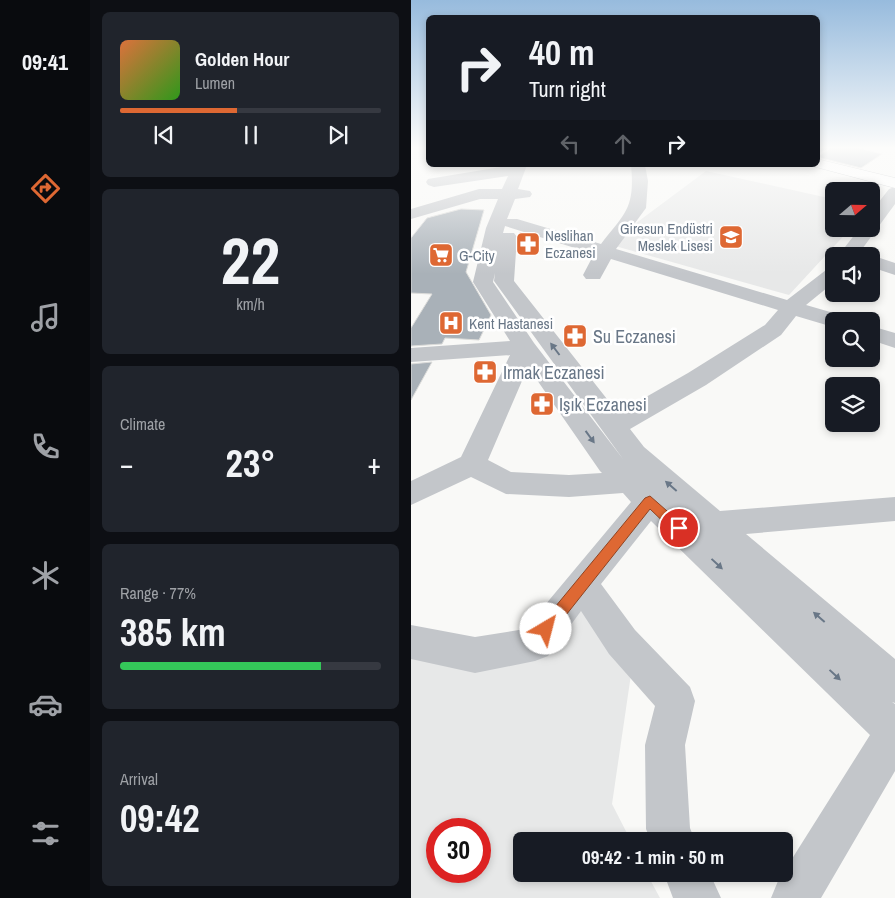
<!DOCTYPE html>
<meta charset="utf-8">
<style>
:root{--surface:#171b24;--page:#20242c;--text:#f1f3f6;--muted:#9ea1a6;--line:#363941;--accent:#de6833}
body{margin:0;font-family:"Archivo Narrow",sans-serif;background:var(--page);color:var(--text);height:100vh;display:flex;flex-direction:column;font-size:19px;white-space:nowrap}
*{box-sizing:border-box;margin:0}
p{font-size:16px;color:var(--muted)}
.icon{flex:none;width:28px;height:28px;fill:none;stroke:currentColor;stroke-width:2;stroke-linecap:round;stroke-linejoin:round}
.map{position:relative;flex:1;overflow:hidden}
.side{display:flex;flex-direction:column;gap:12px;padding:12px;background:#0d0f14;width:321px}
.side>*{flex:none}
.hud{position:absolute;left:15px;top:15px;width:394px;height:152px;border-radius:8px;box-shadow:0 2px 8px #0003;background:#171b24;color:var(--text);overflow:hidden}
.needle{width:32px;rotate:70deg}
.tools{position:absolute;left:414px;top:182px;display:grid;gap:10px}
.tools a{display:grid;place-items:center;width:55px;height:55px;border-radius:8px;background:var(--surface);box-shadow:0 2px 8px #0003;font-size:25px}
.speed{position:absolute;left:15px;top:818px;display:flex;gap:10px;font-size:25px;font-weight:700;text-align:center}
.speed>*{display:grid;place-content:center;width:65px;height:65px;border-radius:50%;background:var(--surface);box-shadow:0 2px 8px #0003;line-height:1}
.speed .limit{border:8px solid #d22;background:#fff;color:#111}
.pin{position:absolute;display:grid;place-items:center;width:42px;height:42px;color:#fff;margin:-21px;border:2px solid #fff;border-radius:50%;box-shadow:0 1px 5px #0007}
.me{position:absolute;width:55px;margin:-28px;rotate:37deg;stroke-linejoin:round;filter:drop-shadow(0 0 4px #0008)}
.turn{display:flex;align-items:center;gap:18px;height:105px;padding:0 20px;font-size:22px}
.turn .icon{width:65px;height:65px;stroke-width:2.5}
.turn b{display:block;font-size:35px;line-height:42px}
.lanes{display:flex;align-items:center;height:48px;padding:0 20px;background:#0003;justify-content:center;gap:25px;direction:ltr}
.lanes .off{opacity:.35}
.big{font-size:38px;font-weight:700;line-height:1.1}
.side .widget{flex:1;display:flex;flex-direction:column;justify-content:center;gap:8px;min-width:0;padding:0 18px;border-radius:8px;background:var(--page)}
.side .dial{align-items:center;gap:0}
.dial b{font-size:65px;line-height:1}
.song{display:flex;align-items:center;gap:15px}
.cover{width:60px;height:60px;border-radius:8px;background:linear-gradient(135deg,hsl(20 70% 55%),hsl(110 70% 35%))}
.played{height:5px;border-radius:2px;background:linear-gradient(90deg,var(--accent) 45%,var(--line) 45%)}
.keys{display:flex;justify-content:space-around;direction:ltr}
.heat{display:flex;justify-content:space-between;align-items:center;font-size:28px;direction:ltr}
.charge{height:8px;border-radius:4px;background:linear-gradient(90deg,#34c759 77%,var(--line) 0)}
.trip{position:absolute;left:102px;top:832px;width:280px;height:50px;border-radius:8px;background:var(--surface);box-shadow:0 2px 8px #0003;font-weight:700;line-height:50px;text-align:center}
main{display:flex;flex:1;min-height:0}
.dock{display:flex;flex-direction:column;width:90px;justify-content:space-around;align-items:center;background:#090b0e;color:var(--muted)}
.dock .icon{width:35px;height:35px}
.dock .current{color:var(--accent)}
.dock b{font-size:22px;color:var(--text)}
.map>svg:first-child{display:block}
</style>
<main>
<nav class="dock">
<b>09:41</b>
<svg class="icon current" aria-label="directions" viewBox="0 0 24 24"><path d="M12 3l9 9-9 9-9-9zM9 14v-3h6M13 9l2 2-2 2"/></svg>
<svg class="icon" aria-label="music" viewBox="0 0 24 24"><path d="M9 18V5l10-2v13"/><circle cx="6" cy="18" r="3"/><circle cx="16" cy="16" r="3"/></svg>
<svg class="icon" aria-label="phone" viewBox="0 0 24 24"><path d="M5 4h4l2 5-3 2q2 4 5 5l2-3 5 2v4C11 20 4 13 5 4z"/></svg>
<svg class="icon" aria-label="climate" viewBox="0 0 24 24"><path d="M12 3v18M4 7l16 10M4 17L20 7"/></svg>
<svg class="icon" aria-label="car" viewBox="0 0 24 24"><path d="M5 17H2v-5l4-1 3-4h7l3 4 3 1v5h-3M9 17h6M6 11h13"/><circle cx="7" cy="17" r="2"/><circle cx="17" cy="17" r="2"/></svg>
<svg class="icon" aria-label="filters" viewBox="0 0 24 24"><path d="M4 7h16M4 17h16"/><circle cx="9" cy="7" r="2"/><circle cx="15" cy="17" r="2"/></svg>
</nav>
<section class="side">
<div class="widget">
<div class="song"><i class="cover"></i><div><b>Golden Hour</b><p>Lumen</p></div></div>
<div class="played"></div>
<div class="keys"><svg class="icon" aria-label="previous" viewBox="0 0 24 24"><path d="M18 5L8 12l10 7zM5 5v14"/></svg><svg class="icon" aria-label="pause" viewBox="0 0 24 24"><path d="M8 5v14M16 5v14"/></svg><svg class="icon" aria-label="next" viewBox="0 0 24 24"><path d="M6 5l10 7-10 7zM19 5v14"/></svg></div>
</div>
<div class="widget dial"><b>22</b><p>km/h</p></div>
<div class="widget"><p>Climate</p>
<div class="heat"><a>−</a><b class="big">23°</b><a>+</a></div>
</div>
<div class="widget"><p>Range · 77%</p><b class="big">385 km</b><div class="charge"></div></div>
<div class="widget"><p>Arrival</p><b class="big">09:42</b></div>
</section>
<div class="map">
<svg width="484" height="898" viewBox="0 0 484 898">
<rect width="100%" height="100%" fill="#f9f9f7"/>
<path fill="#e7e8e8" fill-rule="evenodd" d="M 295,171 L 422,199 L 422,229 L 439,229 L 378,295 L 197,244 Z
M 170,584 L 223,654 L 201,804 L 220,841 L 111,841 L 111,874 L 236,874 L 249,898 L 0,898 L 0,636 L 124,644 ZM 26,829 L 69,829 L 69,871 L 26,871 Z"/>
<path fill="#a9b1b8" stroke="#dbdbd9" d="M 420,148 L 447,148 L 471,154 L 450,168 L 406,157 Z
M 50,209 L 73,210 L 55,272 L 80,315 L 68,340 L 34,338 L 31,344 L 0,346 L 0,328 L 21,294 L 0,293 L 0,238 L 16,218 Z
M 21,362 L 0,400 L 0,364 Z"/>
<g fill="none" stroke-linecap="round" stroke-linejoin="round">
<defs>
<path id="major" d="M 406,159 L 484,178 L 484,188 L 401,166 L 406,165 Z"/>
</defs>
<use href="#major" stroke="#b6babe" stroke-width="1"/>
<path fill="#c3c6ca" fill-rule="evenodd" d="M 406,148 L 418,148 L 406,154 Z
M 102,165 L 116,165 L 107,189 L 119,191 L 121,194 L 119,197 L 104,199 L 96,219 L 106,219 L 190,244 C 215,212 224,208 220,165 L 234,165 L 237,181 L 235,208 L 205,249 L 376,300 L 415,270 L 422,268 L 422,283 L 395,305 L 433,316 L 436,321 L 422,321 L 422,327 L 385,316 L 370,335 L 295,385 L 219,429 L 233,447 L 309,511 L 484,497 L 484,521 L 335,534 L 484,659 L 484,703 L 481,702 L 484,704 L 484,771 L 410,898 L 360,898 L 367,881 L 459,735 L 240,521 L 190,584 L 224,630 L 279,687 L 284,701 L 274,745 L 279,828 L 284,841 L 240,841 L 235,829 L 234,745 L 244,706 L 198,654 L 170,611 L 137,656 L 124,661 L 64,673 L 0,659 L 0,625 L 64,637 L 114,629 L 220,502 L 212,493 L 158,497 L 95,494 L 60,477 L 0,505 L 0,481 L 50,457 L 99,355 L 0,362 L 0,348 L 99,341 L 62,282 L 75,228 L 87,199 L 69,199 L 0,219 L 0,209 L 68,189 L 91,189 L 97,176 L 23,187 L 17,185 L 15,182 L 17,179 ZM 94,226 L 183,254 L 172,275 L 175,279 L 189,279 L 200,259 L 367,310 L 354,325 L 277,373 L 207,413 L 103,281 L 106,237 L 103,233 L 92,233 ZM 84,273 L 83,281 L 212,459 L 123,343 L 82,282 ZM 117,367 L 189,471 L 191,473 L 158,475 L 100,472 L 77,460 Z
M 484,187 L 484,204 L 446,256 L 427,256 L 448,229 L 460,229 L 460,212 L 478,189 Z
M 460,255 L 484,263 L 484,275 L 460,267 L 460,256 L 456,256 Z
M 460,326 L 484,333 L 484,348 L 460,340 Z
M 253,874 L 299,874 L 310,898 L 262,898 Z"/>
<use href="#major" fill="#fff" fill-rule="evenodd"/>
</g>
<defs><path id="oneway-solid" d="M-6-.8H1V-3.2L6.5 0L1 3.2V.8H-6Z" transform="scale(1.25)"/></defs>
<g fill="#697787">
<use href="#oneway-solid" transform="translate(144 349) rotate(-127)"/>
<use href="#oneway-solid" transform="translate(179 437) rotate(54)"/>
<use href="#oneway-solid" transform="translate(260 486) rotate(-139)"/>
<use href="#oneway-solid" transform="translate(306 564) rotate(43)"/>
<use href="#oneway-solid" transform="translate(408 617) rotate(-139)"/>
<use href="#oneway-solid" transform="translate(424 675) rotate(43)"/>
</g>
<linearGradient id="sky" x2="0" y2="1"><stop stop-color="#97bbdd"/><stop offset="0.54" stop-color="#fcfcfb"/><stop offset="1" stop-color="#fcfcfb" stop-opacity="0"/></linearGradient>
<rect width="484" height="274" fill="url(#sky)"/>
<path fill="#de6833" stroke="#904421" d="M 239,496 L 272,525 L 274,528 L 272,532 L 263,532 L 239,509 L 140,634 L 135,636 L 130,634 L 128,629 L 130,624 L 234,498 Z"/>
<defs>
<symbol id="school-square" viewBox="-11 -11 22 22"><rect x="-9" y="-9" width="18" height="18" rx="4" fill="#de6833" stroke="#fff"/><path d="M0-5L7-2L0 1L-7-2ZM-4 1L0 2.5L4 1V4Q0 6-4 4Z" fill="#fff"/></symbol>
<symbol id="pharmacy-square" viewBox="-11 -11 22 22"><rect x="-9" y="-9" width="18" height="18" rx="4" fill="#de6833" stroke="#fff"/><path d="M-2-6h4v4h4v4h-4v4h-4v-4h-4v-4h4Z" fill="#fff"/></symbol>
<symbol id="supermarket-square" viewBox="-11 -11 22 22"><rect x="-9" y="-9" width="18" height="18" rx="4" fill="#de6833" stroke="#fff"/><path d="M-6-5.5h2.5l.6 2H6L4.5 2H-2.5L-4.4-4H-6ZM-1.5 3.2a1.3 1.3 0 1 0 .1 0ZM3 3.2a1.3 1.3 0 1 0 .1 0Z" fill="#fff"/></symbol>
<symbol id="hospital-square" viewBox="-11 -11 22 22"><rect x="-9" y="-9" width="18" height="18" rx="4" fill="#de6833" stroke="#fff"/><path d="M-5-5h3v3.5h4V-5h3V5h-3V1.5h-4V5h-3Z" fill="#fff"/></symbol>
</defs>
<g fill-rule="evenodd">
<use href="#school-square" x="306" y="223" width="28" height="28"/>
<use href="#pharmacy-square" x="103" y="230" width="28" height="28"/>
<use href="#supermarket-square" x="16" y="241" width="28" height="28"/>
<use href="#hospital-square" x="26" y="309" width="28" height="28"/>
<use href="#pharmacy-square" x="150" y="322" width="28" height="28"/>
<use href="#pharmacy-square" x="60" y="358" width="28" height="28"/>
<use href="#pharmacy-square" x="117" y="390" width="28" height="28"/>
</g>
<g text-anchor="middle" dominant-baseline="central" stroke-width="5" stroke-linejoin="round" paint-order="stroke">
<g font-size="15" fill="#697787" stroke="#fff" text-anchor="start">
<text x="302" y="228" text-anchor="end">Giresun Endüstri<tspan x="302" dy="17">Meslek Lisesi</tspan></text>
<text x="134" y="235">Neslihan<tspan x="134" dy="17">Eczanesi</tspan></text>
<text x="48" y="255">G-City</text>
<text x="58" y="323">Kent Hastanesi</text>
</g>
<g font-size="18" fill="#697787" stroke="#fff" text-anchor="start">
<text x="182" y="336">Su Eczanesi</text>
<text x="92" y="372">Irmak Eczanesi</text>
<text x="148" y="404">Işık Eczanesi</text>
</g>
</g>
</svg>
<div class="tools">
<a><svg class="needle" viewBox="-14 -14 28 28"><path d="M0-13l5 13h-10z" fill="#e53935"/><path d="M0 13l5-13h-10z" fill="#9ea1a6"/></svg></a>
<a><svg class="icon" aria-label="sound" viewBox="0 0 24 24"><path d="M4 9h4l5-4v14l-5-4H4zM17 9q2 3 0 6"/></svg></a>
<a><svg class="icon" aria-label="search" viewBox="0 0 24 24"><circle cx="10" cy="10" r="6"/><path d="M15 15l6 6"/></svg></a>
<a><svg class="icon" aria-label="layers" viewBox="0 0 24 24"><path d="M12 4l9 5-9 5-9-5zM3 14l9 5 9-5"/></svg></a>
</div>
<div class="speed"><div class="limit">30</div></div>
<div class="pin" style="left:268px;top:528px;background:#d93025"><svg class="icon" aria-label="arrive" viewBox="0 0 24 24"><path d="M6 21V4h12l-3 4 3 4H6"/></svg></div>
<svg class="me" style="left:135px;top:629px" viewBox="-20 -20 40 40"><circle r="19" fill="#fff"/><path d="M0-13L10 11 0 6-10 11z" fill="#de6833"/></svg>
<div class="trip">09:42 · 1 min · 50 m</div>
<div class="hud">
<div class="turn"><svg class="icon" aria-label="right" viewBox="0 0 24 24"><path d="M7 20v-9h11M14 6l5 5-5 5"/></svg><div><b>40 m</b>Turn right</div></div>
<div class="lanes"><svg class="icon off" aria-label="left" viewBox="0 0 24 24"><path d="M17 20v-9H6M10 6l-5 5 5 5"/></svg><svg class="icon off" aria-label="ahead" viewBox="0 0 24 24"><path d="M12 20V5M6 11l6-6 6 6"/></svg><svg class="icon" aria-label="right" viewBox="0 0 24 24"><path d="M7 20v-9h11M14 6l5 5-5 5"/></svg></div>
</div>
</div>
</main>
